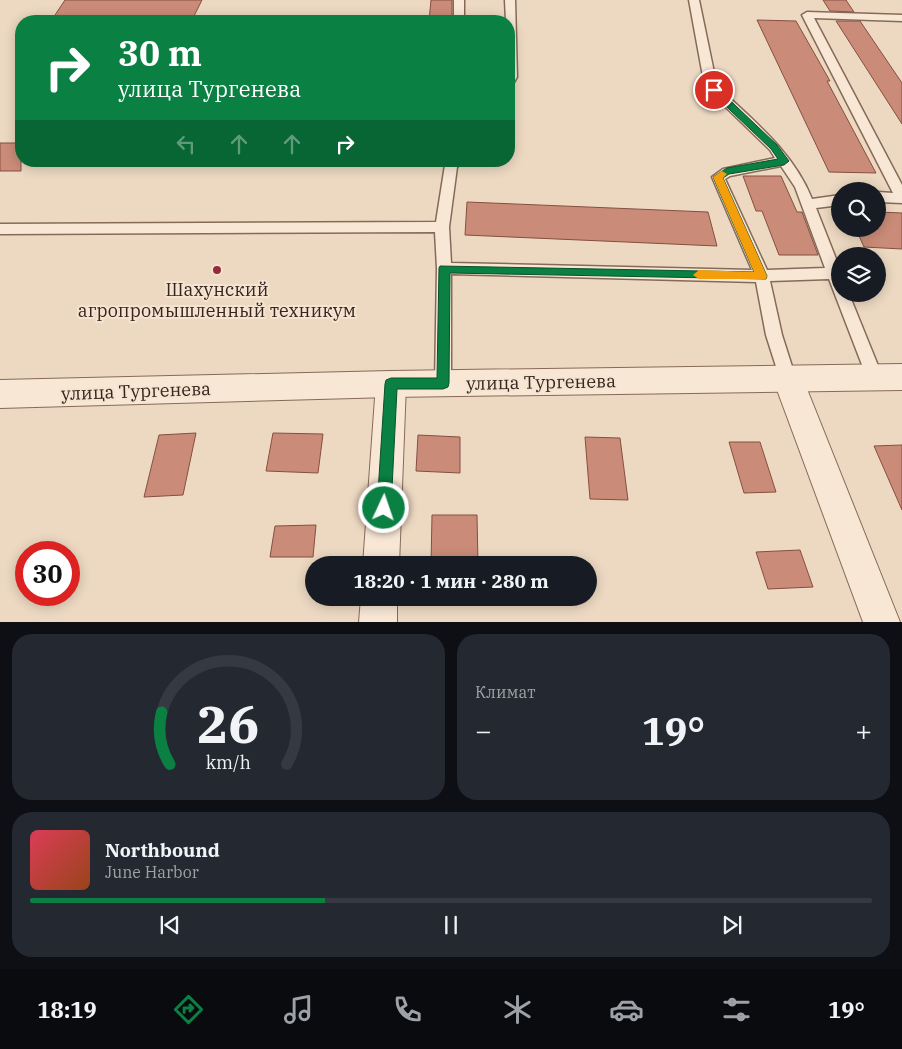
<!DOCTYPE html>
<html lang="ru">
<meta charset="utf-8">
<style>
:root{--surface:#171b24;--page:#242831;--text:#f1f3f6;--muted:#9ea1a6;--line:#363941;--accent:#0b8043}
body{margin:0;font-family:"IBM Plex Serif",serif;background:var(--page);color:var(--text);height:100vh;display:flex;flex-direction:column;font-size:19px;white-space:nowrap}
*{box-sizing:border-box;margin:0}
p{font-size:16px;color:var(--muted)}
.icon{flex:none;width:28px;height:28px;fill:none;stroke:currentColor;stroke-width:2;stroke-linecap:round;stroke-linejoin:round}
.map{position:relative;height:622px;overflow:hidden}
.sheet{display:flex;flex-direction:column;gap:12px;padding:12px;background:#0d0f14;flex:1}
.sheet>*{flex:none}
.banner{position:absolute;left:15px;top:15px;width:500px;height:152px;border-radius:20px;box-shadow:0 2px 12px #0003;background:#0b8043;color:#fff;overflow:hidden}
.buttons{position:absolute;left:831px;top:182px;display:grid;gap:10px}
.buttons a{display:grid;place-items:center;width:55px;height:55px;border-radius:50%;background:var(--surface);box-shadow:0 2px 12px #0003;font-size:25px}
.speed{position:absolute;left:15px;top:541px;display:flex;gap:10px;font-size:25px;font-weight:700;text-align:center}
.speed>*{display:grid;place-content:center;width:65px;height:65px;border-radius:50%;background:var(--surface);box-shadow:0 2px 12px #0003;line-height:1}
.speed .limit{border:8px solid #d22;background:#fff;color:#111}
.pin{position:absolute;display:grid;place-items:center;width:42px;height:42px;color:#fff;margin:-21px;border:2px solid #fff;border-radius:50%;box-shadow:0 1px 5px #0007}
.me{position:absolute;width:55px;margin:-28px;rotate:3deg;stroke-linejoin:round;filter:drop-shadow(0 0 4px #0008)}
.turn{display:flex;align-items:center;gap:18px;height:105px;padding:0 20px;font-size:22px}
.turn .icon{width:65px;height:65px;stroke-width:2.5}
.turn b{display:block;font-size:35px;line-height:42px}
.lanes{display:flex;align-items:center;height:48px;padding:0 20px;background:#0003;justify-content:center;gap:25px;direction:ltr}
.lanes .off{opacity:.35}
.big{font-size:38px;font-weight:800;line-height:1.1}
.sheet .card{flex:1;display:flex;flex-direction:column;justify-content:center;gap:8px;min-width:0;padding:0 18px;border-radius:20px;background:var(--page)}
.sheet .dial{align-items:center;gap:0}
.dial svg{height:130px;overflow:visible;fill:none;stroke:var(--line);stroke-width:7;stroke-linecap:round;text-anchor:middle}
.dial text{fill:var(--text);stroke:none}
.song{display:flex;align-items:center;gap:15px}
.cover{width:60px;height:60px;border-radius:8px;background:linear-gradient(135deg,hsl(350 70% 55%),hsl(20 70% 35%))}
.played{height:5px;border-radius:2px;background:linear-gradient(90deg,var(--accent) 35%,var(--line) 35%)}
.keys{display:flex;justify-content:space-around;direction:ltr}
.heat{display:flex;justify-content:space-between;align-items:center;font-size:28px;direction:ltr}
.sheet .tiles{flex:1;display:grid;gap:12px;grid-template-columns:1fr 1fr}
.card:last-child{grid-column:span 2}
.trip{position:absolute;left:305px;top:556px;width:292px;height:50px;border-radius:25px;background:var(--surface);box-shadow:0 2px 12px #0003;font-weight:800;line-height:50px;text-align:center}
.tabs{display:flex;height:80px;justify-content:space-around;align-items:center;background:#090b0e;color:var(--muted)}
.tabs .icon{width:35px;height:35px}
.tabs .active{color:var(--accent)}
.tabs b{font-size:22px;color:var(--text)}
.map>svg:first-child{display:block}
</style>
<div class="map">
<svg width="902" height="622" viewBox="0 0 902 622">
<rect width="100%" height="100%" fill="#edd9c2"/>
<path fill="#ca8c78" stroke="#854f40" d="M 65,0 L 202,0 L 192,20 L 51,21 Z
M 431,0 L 452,0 L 452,21 L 429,21 Z
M 823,0 L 846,0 L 854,12 L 830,11 Z
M 757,20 L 796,21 L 830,81 L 827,81 L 876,173 L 829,172 Z
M 836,21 L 860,21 L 902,83 L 902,124 Z
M 0,143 L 21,143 L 21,171 L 0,171 Z
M 743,176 L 781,176 L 797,212 L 802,212 L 818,255 L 779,255 L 762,211 L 756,211 Z
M 467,202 L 708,212 L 717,246 L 465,235 Z
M 878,212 L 902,213 L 902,249 L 864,247 L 856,229 L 878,229 Z
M 196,433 L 183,495 L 144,497 L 159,435 Z
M 273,433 L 323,434 L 318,473 L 266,471 Z
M 418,435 L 460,437 L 460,473 L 416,471 Z
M 585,437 L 620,438 L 628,500 L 590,499 Z
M 729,442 L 760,442 L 776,492 L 744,493 Z
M 902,445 L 902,510 L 874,446 Z
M 432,515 L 477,515 L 478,565 L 431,565 Z
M 316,525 L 313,557 L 270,557 L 275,526 Z
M 800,550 L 813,587 L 768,589 L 756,552 Z"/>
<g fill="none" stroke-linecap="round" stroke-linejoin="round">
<defs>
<path id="service" d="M 454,0 L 464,0 L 464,21 L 454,21 Z
M 505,0 L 515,0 L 517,77 L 513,84 L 509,85 L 509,21 L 506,21 Z
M 689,0 L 699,0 L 716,82 L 719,88 C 754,121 794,153 812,199 L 840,195 L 840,205 L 816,208 L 840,269 L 840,294 L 849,294 L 883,378 L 881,383 L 875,385 L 869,383 L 829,279 L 770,281 L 782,335 L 796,379 L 794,384 L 788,386 L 782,384 L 780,379 L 766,335 L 756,282 L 451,274 L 451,383 L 449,388 L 443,390 L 437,388 L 435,383 L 437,268 L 435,232 L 0,234 L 0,224 L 436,222 L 445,165 L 448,161 L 464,161 L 457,167 L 449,227 L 451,263 L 752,270 L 712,177 L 723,169 L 775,158 L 770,150 L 708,90 L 704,82 ZM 781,166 L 795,187 L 825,268 L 767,270 L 725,179 L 730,176 Z
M 807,12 L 902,15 L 902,21 L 814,18 L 902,185 L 902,203 L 878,202 L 878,192 L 893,193 L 802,15 Z"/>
<path id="minor" d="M 788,366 L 798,370 L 803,379 L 900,622 L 863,622 L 773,379 L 778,370 Z
M 391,371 L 402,375 L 406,384 L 399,565 L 363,565 L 376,384 L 380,375 Z
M 361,598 L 397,598 L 397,622 L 359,622 Z"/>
<path id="tertiary" d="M 902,364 L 902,390 L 391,397 L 0,408 L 0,380 L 391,371 Z"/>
</defs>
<use href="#service" stroke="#866a59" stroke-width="3"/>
<use href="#minor" stroke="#866a59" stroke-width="2"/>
<use href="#tertiary" stroke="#866a59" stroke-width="2"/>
<use href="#service" fill="#f8e7d5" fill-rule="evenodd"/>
<use href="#minor" fill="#f8e7d5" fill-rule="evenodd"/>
<use href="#tertiary" fill="#f8e7d5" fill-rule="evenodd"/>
</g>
<path fill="#0b8043" stroke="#07532c" d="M 711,88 L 717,88 L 777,145 L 789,161 L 784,165 L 729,174 L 723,178 L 767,276 L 766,279 L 450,273 L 449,383 L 448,387 L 443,389 L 397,389 L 391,508 L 389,513 L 384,515 L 379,513 L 377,508 L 385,384 L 386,380 L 391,378 L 437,378 L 439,268 L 440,266 L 754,272 L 713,177 L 727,168 L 778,159 L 771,149 L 711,92 Z"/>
<path fill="#f59e0b" d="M 722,171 L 727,174 L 723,178 L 767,276 L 766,279 L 699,279 L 693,275 L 699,270 L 754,272 L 713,177 Z"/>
<circle fill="#942b3d" stroke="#f5e4d1" stroke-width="2" cx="217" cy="270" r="5"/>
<g text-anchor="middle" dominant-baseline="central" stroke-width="4" stroke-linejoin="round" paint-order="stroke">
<g font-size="18" fill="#36251d" stroke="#f5e4d1">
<text x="217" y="289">Шахунский<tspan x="217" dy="21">агропромышленный техникум</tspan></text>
</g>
<g font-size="18" fill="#36251d" stroke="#f5e4d1">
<text transform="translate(541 382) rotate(-1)">улица Тургенева</text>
<text transform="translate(136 391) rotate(-2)">улица Тургенева</text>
</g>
</g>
</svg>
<div class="buttons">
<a><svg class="icon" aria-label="search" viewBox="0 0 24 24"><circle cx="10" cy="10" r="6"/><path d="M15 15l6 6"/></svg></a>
<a><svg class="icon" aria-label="layers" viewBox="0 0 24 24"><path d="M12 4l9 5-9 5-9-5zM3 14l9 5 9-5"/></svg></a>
</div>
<div class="speed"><div class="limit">30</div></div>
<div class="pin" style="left:714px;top:90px;background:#d93025"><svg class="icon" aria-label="arrive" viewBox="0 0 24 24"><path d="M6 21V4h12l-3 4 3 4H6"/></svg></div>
<svg class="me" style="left:384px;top:508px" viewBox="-20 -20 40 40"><circle r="17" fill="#0b8043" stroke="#fff" stroke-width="3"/><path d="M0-11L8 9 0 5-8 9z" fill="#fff"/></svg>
<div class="trip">18:20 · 1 мин · 280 m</div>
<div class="banner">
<div class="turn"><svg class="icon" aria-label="right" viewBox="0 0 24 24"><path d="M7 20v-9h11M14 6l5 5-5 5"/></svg><div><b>30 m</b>улица Тургенева</div></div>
<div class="lanes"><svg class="icon off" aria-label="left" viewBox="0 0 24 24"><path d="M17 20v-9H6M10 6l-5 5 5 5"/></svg><svg class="icon off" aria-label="ahead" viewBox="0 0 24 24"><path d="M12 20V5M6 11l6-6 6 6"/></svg><svg class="icon off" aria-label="ahead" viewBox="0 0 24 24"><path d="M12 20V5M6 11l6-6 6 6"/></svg><svg class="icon" aria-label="right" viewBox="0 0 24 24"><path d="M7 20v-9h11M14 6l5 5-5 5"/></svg></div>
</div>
</div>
<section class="sheet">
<div class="tiles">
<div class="card dial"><svg viewBox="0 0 100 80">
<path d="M14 69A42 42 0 1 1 86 69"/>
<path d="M14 69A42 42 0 0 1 9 37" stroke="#0b8043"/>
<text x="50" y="56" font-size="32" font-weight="700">26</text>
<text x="50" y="72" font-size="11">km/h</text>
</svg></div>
<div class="card"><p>Климат</p>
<div class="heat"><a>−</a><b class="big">19°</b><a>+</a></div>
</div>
<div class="card">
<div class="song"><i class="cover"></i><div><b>Northbound</b><p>June Harbor</p></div></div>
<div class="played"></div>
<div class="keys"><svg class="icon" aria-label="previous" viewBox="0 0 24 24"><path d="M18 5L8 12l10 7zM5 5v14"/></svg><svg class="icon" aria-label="pause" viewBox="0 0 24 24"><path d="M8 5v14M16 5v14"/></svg><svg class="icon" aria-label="next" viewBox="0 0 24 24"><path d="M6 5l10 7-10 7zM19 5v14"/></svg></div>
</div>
</div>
</section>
<nav class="tabs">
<b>18:19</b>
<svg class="icon active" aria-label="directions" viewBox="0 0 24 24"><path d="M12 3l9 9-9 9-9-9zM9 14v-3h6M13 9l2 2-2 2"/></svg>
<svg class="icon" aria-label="music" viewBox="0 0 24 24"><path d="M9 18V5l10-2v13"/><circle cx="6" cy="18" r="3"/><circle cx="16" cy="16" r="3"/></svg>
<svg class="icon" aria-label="phone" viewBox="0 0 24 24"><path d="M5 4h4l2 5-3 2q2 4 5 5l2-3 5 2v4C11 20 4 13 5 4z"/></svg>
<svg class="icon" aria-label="climate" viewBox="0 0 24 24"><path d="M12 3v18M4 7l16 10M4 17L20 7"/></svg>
<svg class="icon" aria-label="car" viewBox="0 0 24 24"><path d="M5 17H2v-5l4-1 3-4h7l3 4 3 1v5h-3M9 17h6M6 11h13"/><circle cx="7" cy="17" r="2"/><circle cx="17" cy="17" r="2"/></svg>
<svg class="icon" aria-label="filters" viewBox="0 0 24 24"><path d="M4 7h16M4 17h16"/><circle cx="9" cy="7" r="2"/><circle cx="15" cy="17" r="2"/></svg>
<b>19°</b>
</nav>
